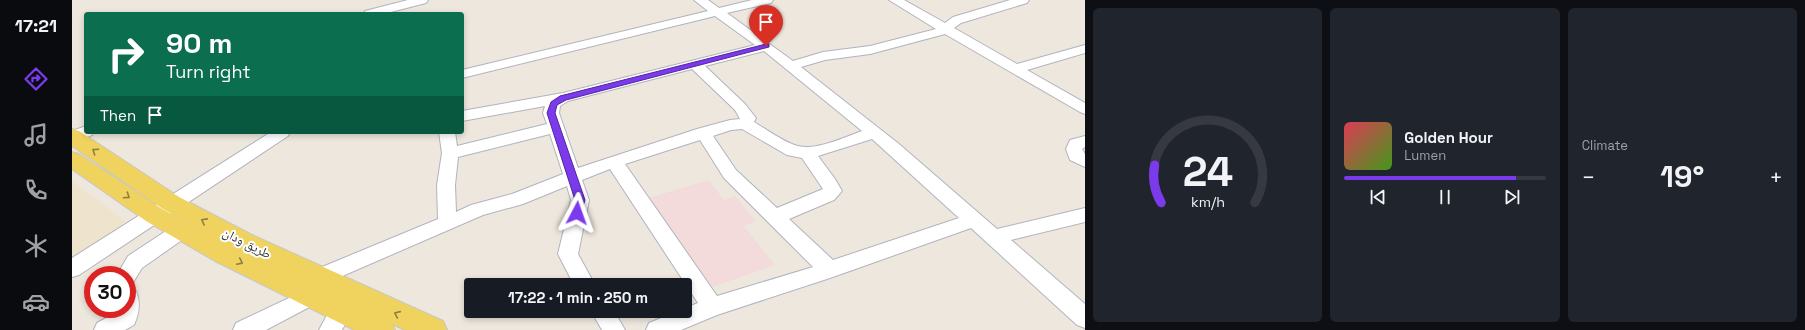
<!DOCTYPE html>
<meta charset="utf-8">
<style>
:root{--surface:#171b24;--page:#20242c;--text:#f1f3f6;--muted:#9ea1a6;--line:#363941;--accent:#7c3aed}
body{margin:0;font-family:"Space Grotesk","Noto Naskh Arabic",sans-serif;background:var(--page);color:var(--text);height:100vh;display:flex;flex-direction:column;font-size:15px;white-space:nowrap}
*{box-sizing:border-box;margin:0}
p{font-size:13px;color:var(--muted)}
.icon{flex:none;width:22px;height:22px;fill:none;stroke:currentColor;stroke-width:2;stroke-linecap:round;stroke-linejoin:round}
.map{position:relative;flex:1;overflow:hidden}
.sheet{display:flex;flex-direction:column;gap:8px;padding:8px;background:#0d0f14;width:720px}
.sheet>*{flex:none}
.banner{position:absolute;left:12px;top:12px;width:380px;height:122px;border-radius:4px;box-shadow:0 2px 6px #0003;background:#0b6e4f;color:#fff;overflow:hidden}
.speed{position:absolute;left:12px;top:266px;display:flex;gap:8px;font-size:20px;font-weight:700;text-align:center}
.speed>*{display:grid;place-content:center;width:52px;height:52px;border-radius:50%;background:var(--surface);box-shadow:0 2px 6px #0003;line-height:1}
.speed .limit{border:6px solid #d22;background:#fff;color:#111}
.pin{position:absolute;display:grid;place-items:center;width:34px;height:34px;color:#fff;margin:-41px -17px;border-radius:50% 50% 50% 0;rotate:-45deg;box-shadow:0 0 4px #0007}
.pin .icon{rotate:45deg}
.me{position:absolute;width:44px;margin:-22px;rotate:4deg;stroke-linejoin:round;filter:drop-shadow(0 0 3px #0008)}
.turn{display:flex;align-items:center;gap:14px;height:84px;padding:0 16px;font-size:18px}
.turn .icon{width:52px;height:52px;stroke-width:2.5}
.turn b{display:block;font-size:28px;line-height:34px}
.then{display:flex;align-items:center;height:38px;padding:0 16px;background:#0003;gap:8px;font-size:15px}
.big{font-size:30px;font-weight:600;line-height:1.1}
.sheet .tile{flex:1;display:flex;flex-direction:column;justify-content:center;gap:6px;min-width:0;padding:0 14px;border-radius:6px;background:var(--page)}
.sheet .dial{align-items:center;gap:0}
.dial svg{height:104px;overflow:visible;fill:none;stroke:var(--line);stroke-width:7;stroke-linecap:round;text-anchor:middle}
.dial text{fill:var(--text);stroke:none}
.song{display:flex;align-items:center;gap:12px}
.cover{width:48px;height:48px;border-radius:6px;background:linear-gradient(135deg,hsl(350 70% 55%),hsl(100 70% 35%))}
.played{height:4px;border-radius:2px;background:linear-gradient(90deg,var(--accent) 85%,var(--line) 85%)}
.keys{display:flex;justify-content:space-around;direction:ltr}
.heat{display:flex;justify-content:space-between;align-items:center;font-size:22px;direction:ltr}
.sheet .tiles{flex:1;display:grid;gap:8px;grid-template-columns:repeat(3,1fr)}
.trip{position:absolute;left:392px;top:278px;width:228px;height:40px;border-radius:4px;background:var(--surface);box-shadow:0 2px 6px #0003;font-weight:600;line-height:40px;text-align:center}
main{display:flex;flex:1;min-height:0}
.tabs{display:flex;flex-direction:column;width:72px;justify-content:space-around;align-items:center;background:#090b0e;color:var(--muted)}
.tabs .icon{width:28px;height:28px}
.tabs .current{color:var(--accent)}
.tabs b{font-size:18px;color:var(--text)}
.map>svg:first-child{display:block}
</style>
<main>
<nav class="tabs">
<b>17:21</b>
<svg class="icon current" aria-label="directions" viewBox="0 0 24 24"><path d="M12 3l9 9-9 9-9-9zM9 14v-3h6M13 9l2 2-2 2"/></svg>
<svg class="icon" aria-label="music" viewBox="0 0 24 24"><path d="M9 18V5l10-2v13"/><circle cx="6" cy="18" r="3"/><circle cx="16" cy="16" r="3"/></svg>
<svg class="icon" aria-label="phone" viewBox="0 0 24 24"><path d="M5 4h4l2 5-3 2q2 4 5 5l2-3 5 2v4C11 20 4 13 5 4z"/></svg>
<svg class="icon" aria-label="climate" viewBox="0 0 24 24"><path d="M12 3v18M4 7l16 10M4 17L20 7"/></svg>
<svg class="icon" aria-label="car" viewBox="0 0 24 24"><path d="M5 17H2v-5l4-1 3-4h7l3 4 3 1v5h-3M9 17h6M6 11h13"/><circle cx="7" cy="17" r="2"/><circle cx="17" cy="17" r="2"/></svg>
</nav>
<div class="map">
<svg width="1013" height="330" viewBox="0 0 1013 330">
<rect width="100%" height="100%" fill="#ede7dd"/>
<path fill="#eee4cd" d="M 0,181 L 53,221 L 49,226 L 0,257 Z"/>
<path fill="#f3dbdb" d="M 637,180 L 652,200 L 663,196 L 684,221 L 672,226 L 703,265 L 632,290 L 573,199 Z"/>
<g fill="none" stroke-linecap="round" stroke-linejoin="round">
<defs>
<path id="minor" d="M 336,0 L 356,0 L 354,3 L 311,14 L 291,14 L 293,11 Z
M 622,0 L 636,0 L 647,8 L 680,0 L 701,0 L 699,3 L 655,13 L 721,61 L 751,52 L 798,46 L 864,29 L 817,0 L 832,0 L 873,23 L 881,17 L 938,0 L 957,0 L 955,3 L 889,23 L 882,28 L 945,64 L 1013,45 L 1013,53 L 955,70 L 1013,103 L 1013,114 L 1008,112 L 873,34 L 798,54 L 753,60 L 729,67 L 827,144 L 925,229 L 1013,208 L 1013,222 L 939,240 L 1013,304 L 1013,328 L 1005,325 L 899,228 L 758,278 L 645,315 L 609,330 L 574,330 L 577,323 L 606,311 L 613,311 L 613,308 L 626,303 L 538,169 L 510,180 L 517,200 L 506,254 L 523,285 L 502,285 L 486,254 L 499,200 L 495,186 L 451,204 L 411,215 L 252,284 L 245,287 L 238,284 L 235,278 L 238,272 L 366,219 L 365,185 L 370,153 L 367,132 L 383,132 L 385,146 L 475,124 L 471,113 L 473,106 L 390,121 L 390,111 L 491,93 L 683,45 L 643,16 L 390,78 L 390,70 L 636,11 ZM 692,51 L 790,131 C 773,137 744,151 726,146 C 713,143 694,129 682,122 L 684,118 L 673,104 L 633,66 ZM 620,69 L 663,110 L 668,119 L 658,120 L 625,129 L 506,168 L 487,113 L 488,106 L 496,101 ZM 670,129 L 715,155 L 730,158 L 751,189 L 705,208 L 664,170 L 641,136 L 659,130 ZM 478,134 L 491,174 L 440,194 L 399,205 L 384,212 L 383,185 L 386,157 ZM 800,139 L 887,218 L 761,260 L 717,219 L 762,200 L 770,191 L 763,179 L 746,156 ZM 628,140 L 652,178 L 741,267 L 645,296 L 553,164 Z
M 14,126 L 14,132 L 21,132 L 20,135 L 0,143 L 0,131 Z
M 199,132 L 218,132 L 216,136 L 7,275 L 0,277 L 0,258 Z
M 1013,136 L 1013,147 L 1010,149 L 1013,154 L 1013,167 L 998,160 L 994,149 L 998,140 Z
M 110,223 L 117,225 L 120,230 L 117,235 L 70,268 L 62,281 L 55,284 L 55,275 L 45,275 L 56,256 L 103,225 Z
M 55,284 L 62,287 C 69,300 68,312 62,325 L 53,330 L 22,330 L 25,323 L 45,312 L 46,309 L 55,309 Z
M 238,288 L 245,291 L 249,297 L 245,303 L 194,330 L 161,330 L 164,323 Z
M 269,301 L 277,304 L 280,311 L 270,330 L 247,330 L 261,304 Z
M 519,311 L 542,311 L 553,330 L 530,330 Z"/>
<path id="major" d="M 0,129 L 7,131 L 107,197 L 178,234 L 371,321 L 375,330 L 333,330 L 320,324 L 323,330 L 282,330 L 143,261 L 74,221 L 0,169 L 0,152 L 7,154 L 90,209 L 136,233 L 91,209 L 0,146 Z"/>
</defs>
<use href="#minor" stroke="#b1b3bf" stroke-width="2"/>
<use href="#major" stroke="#c8c8c8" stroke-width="2"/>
<use href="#minor" fill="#fff" fill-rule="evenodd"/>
<use href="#major" fill="#f0d25f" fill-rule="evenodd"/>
</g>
<defs><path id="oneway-chevron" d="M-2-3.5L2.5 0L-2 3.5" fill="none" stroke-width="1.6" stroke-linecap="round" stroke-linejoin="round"/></defs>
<g stroke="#8e7e45">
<use href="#oneway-chevron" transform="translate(23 151) rotate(-146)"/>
<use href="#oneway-chevron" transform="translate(55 196) rotate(34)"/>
<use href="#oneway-chevron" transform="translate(132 221) rotate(-152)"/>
<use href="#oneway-chevron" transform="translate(168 262) rotate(26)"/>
<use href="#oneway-chevron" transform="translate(325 314) rotate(-156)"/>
</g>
<path fill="#7c3aed" stroke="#51269a" d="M 694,44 L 697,44 L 697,47 L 494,100 L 485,105 L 483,113 L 513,200 L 508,216 L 501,216 L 500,213 L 503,200 L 475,113 L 479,102 L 488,96 Z"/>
<g text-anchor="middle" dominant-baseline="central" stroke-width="4" stroke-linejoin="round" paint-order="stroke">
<g font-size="13" fill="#2b2b2b" stroke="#fff">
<text transform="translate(175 243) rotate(27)">طريق ودان</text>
</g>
</g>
</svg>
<div class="speed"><div class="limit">30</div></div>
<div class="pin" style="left:694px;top:46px;background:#d93025"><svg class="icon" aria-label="arrive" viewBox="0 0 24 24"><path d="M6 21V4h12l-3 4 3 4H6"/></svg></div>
<svg class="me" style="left:505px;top:213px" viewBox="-20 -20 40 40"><path d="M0-17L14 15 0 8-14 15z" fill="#7c3aed" stroke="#fff" stroke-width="4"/></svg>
<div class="trip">17:22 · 1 min · 250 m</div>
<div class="banner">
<div class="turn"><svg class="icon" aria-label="right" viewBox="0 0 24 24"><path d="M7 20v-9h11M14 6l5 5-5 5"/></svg><div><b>90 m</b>Turn right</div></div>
<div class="then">Then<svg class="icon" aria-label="arrive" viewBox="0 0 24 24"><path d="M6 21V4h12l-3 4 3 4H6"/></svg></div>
</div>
</div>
<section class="sheet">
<div class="tiles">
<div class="tile dial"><svg viewBox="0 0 100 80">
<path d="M14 69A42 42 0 1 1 86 69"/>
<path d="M14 69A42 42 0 0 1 9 40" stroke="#7c3aed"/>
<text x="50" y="56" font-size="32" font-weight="700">24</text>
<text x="50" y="72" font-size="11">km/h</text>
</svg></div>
<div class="tile">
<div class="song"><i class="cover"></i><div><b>Golden Hour</b><p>Lumen</p></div></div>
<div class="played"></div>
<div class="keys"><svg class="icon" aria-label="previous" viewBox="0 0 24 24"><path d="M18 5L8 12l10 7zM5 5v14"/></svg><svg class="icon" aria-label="pause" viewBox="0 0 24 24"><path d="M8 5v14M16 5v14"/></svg><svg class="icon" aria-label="next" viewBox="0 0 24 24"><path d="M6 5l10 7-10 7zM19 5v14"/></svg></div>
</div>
<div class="tile"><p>Climate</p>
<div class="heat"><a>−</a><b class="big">19°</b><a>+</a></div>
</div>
</div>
</section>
</main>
